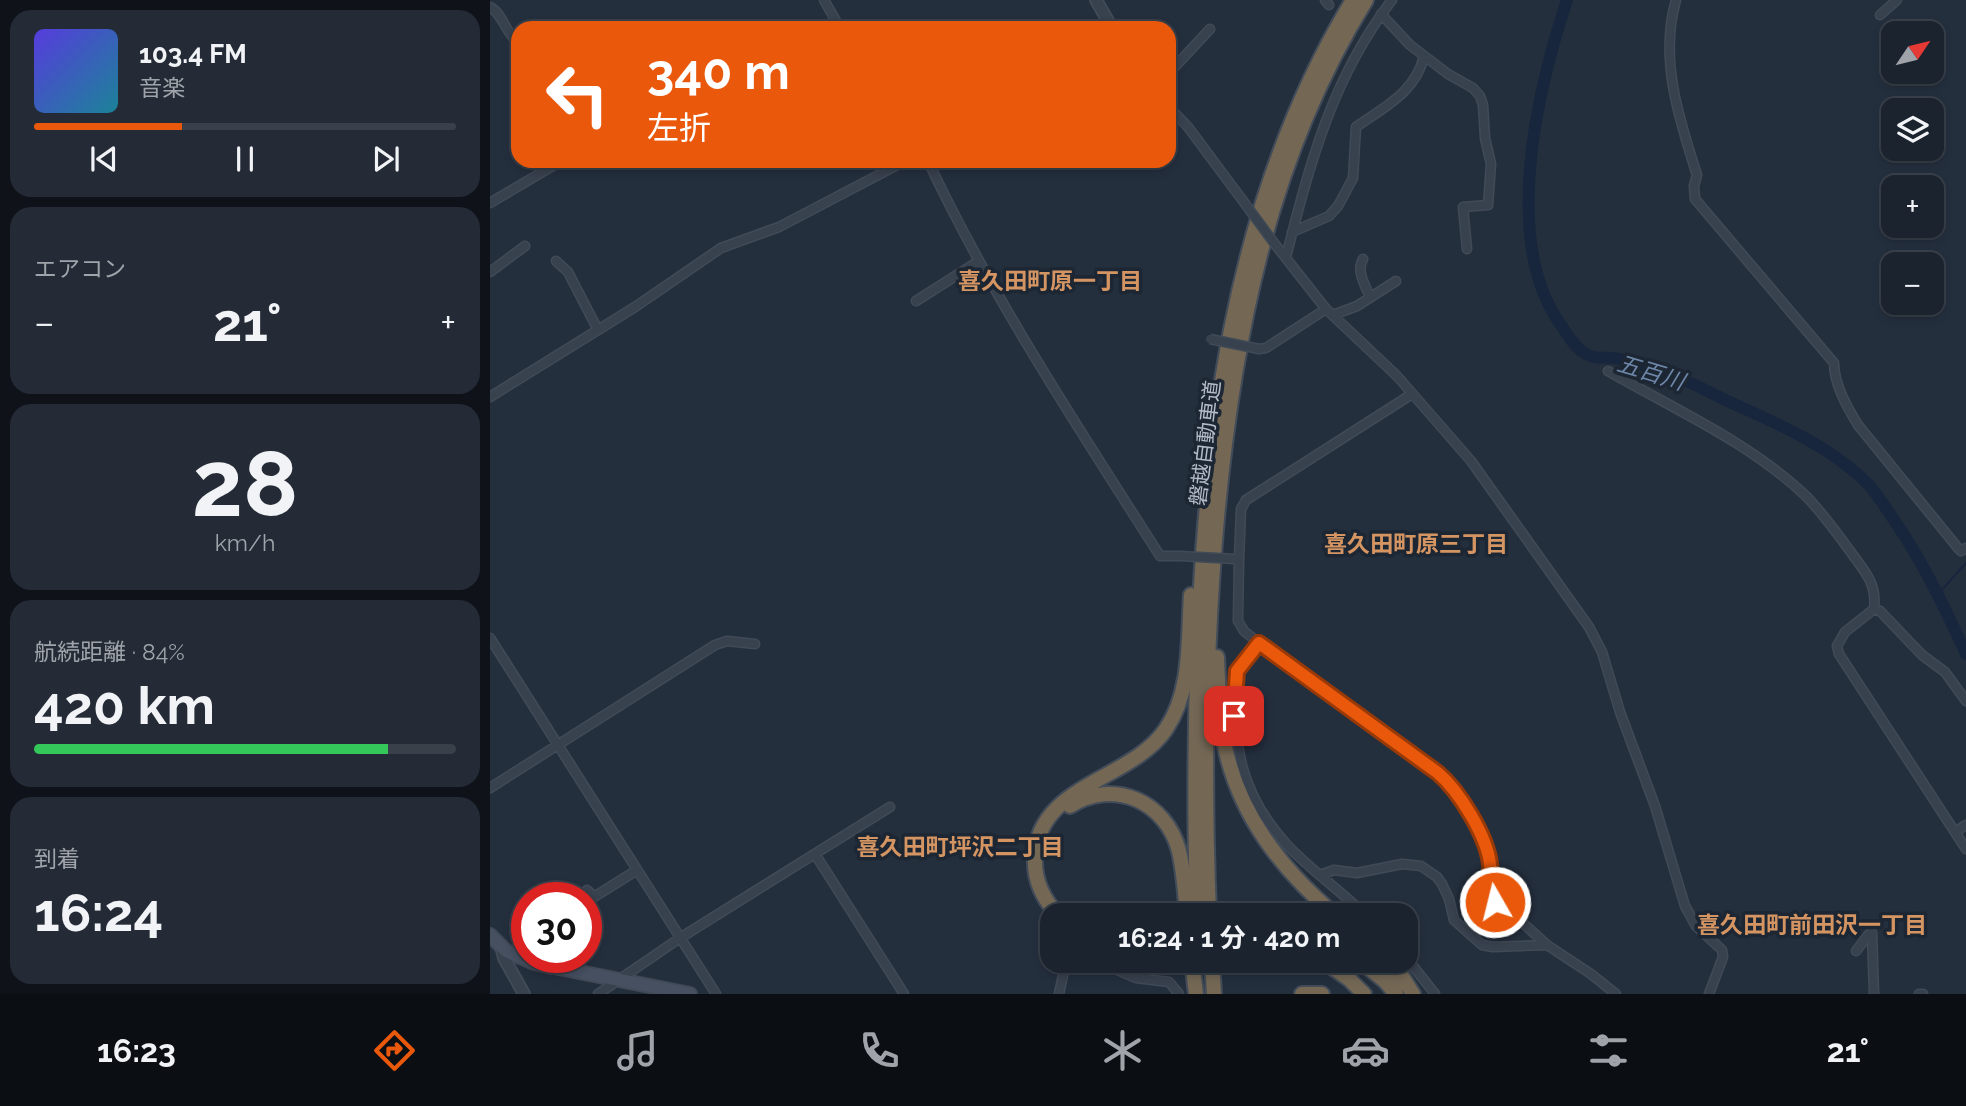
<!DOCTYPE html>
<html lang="ja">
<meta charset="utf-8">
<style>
:root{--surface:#1b232e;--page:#242b36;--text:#f1f3f6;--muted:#a0a4aa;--line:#39404a;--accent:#ea580c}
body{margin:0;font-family:Raleway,"Noto Sans JP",sans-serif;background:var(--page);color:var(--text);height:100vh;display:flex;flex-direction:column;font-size:26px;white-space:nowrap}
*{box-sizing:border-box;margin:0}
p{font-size:23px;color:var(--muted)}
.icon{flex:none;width:38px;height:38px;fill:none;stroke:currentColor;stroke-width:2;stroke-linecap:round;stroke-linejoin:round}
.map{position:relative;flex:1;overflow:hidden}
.side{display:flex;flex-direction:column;gap:10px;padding:10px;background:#0f1319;width:490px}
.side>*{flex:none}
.hud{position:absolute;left:21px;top:21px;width:665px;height:147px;border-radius:21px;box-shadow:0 4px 10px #0003,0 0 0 2px var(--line);background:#ea580c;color:#fff;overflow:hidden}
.needle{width:46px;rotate:55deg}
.buttons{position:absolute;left:1391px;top:21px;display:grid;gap:14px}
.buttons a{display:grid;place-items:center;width:63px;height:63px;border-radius:14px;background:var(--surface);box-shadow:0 4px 10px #0003,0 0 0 2px var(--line);font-size:35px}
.speed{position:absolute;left:21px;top:882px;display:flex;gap:14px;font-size:35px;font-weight:700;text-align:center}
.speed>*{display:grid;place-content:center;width:91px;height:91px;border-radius:50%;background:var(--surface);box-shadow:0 4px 10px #0003,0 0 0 2px var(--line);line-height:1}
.speed .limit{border:10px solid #d22;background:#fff;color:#111}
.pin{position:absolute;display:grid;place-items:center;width:60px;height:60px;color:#fff;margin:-30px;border-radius:14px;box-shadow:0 4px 10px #0006}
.me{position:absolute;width:77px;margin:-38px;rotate:352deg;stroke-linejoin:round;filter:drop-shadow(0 0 5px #0008)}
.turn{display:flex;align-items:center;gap:24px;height:147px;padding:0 21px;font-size:32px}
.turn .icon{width:91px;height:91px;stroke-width:2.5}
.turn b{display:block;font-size:49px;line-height:60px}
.big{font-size:52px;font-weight:700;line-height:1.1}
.side .tile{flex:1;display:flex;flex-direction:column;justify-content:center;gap:10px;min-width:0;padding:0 24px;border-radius:21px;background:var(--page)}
.side .dial{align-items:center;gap:0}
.dial b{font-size:91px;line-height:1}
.song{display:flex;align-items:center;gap:21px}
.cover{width:84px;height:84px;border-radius:10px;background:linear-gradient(135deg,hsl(250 70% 55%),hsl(190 70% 35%))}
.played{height:7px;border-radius:4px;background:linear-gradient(90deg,var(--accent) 35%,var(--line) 35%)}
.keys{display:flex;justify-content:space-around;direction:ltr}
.heat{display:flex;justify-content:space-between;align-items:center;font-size:38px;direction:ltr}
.charge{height:10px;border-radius:5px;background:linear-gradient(90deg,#34c759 84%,var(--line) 0)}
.trip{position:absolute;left:550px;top:903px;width:378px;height:70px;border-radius:21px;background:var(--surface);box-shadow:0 4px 10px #0003,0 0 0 2px var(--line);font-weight:700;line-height:70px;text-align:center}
.tab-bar{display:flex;height:112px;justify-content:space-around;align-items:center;background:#0b0e12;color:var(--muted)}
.tab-bar .icon{width:49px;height:49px}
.tab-bar .on{color:var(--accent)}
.tab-bar b{font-size:32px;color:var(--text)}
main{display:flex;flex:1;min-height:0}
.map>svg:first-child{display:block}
</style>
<main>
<section class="side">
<div class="tile">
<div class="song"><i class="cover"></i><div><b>103.4 FM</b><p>音楽</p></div></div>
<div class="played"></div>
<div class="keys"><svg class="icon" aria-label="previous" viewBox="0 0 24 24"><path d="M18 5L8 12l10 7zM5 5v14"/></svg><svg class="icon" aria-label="pause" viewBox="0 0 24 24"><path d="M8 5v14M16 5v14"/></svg><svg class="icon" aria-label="next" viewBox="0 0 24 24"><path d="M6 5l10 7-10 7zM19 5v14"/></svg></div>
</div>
<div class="tile"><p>エアコン</p>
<div class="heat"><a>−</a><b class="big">21°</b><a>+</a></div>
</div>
<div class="tile dial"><b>28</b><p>km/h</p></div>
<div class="tile"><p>航続距離 · 84%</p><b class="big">420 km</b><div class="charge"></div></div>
<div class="tile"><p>到着</p><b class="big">16:24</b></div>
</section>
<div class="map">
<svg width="1476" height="994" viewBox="0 0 1476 994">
<rect width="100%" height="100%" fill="#242f3e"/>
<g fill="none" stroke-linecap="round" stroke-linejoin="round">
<path stroke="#17263c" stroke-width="2" d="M 1449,593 L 1476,563"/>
<path stroke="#17263c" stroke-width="12" d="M 1077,0 C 1047,91 1010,245 1073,328 C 1079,337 1084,346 1093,352 C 1105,361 1116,356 1129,359 C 1149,363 1171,370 1189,378 C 1207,385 1224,395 1242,403 C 1290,425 1340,446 1378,484 C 1389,496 1397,510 1406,523 C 1434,564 1455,608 1476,654"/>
<defs>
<path id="minor" d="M 334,0 L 350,28
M 835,0 L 839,5
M 1186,0 C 1169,59 1189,119 1207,175 L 1204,186 L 1205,199 L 1344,363 C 1344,384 1357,407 1368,425 L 1468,548 L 1471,551 L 1476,548
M 0,7 C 12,13 16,33 28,43
M 891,14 L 920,45 L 958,74 L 983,88 L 990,96 L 993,105 L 995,138 L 1001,164 L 998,205 L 973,207 L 977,249
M 1390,15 L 1407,0
M 679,73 L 720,29
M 679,107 L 698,127 L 759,209
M 438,161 C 503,299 588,427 670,556 L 690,556
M 0,203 L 71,161
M 802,232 L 839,216 L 848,206 L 863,178 L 866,127 C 894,107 926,92 934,56
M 784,243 L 836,309 L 907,376 L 981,461 L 1099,627 L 1112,652 L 1130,712 L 1165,806 L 1195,906 L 1206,926 L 1232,950 L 1233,957 L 1219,994
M 796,257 C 820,163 842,78 902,0
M 873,259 C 866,271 875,285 880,297
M 66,261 L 78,272 L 108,330
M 0,272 L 35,246
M 426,301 L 489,261
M 843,315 L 867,306 L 906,281
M 769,349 L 776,348 L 836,309
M 1118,371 C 1184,409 1261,443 1317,497 C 1333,514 1347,533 1360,551 C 1375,572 1387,583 1384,609
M 0,397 L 145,307 L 231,248 L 289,227 L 415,161
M 745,559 L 749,559 L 748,621 L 754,631 L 769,643 L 959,782 L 973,800 L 999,858 L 1001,890 L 1005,902 L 1034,924 L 1057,945 L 1101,974 L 1126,994
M 749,559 L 751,509 L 756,500 L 922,394
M 0,638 L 226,994
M 769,643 L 747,671 L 746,676 C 743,745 749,793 798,846 C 822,871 851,891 875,915
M 1476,701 L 1455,672 L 1432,655 L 1390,611 L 1384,609 L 1355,632 L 1347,646 L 1349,654 L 1476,849
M 0,788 L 225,645 L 237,641 L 265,644
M 1465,832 L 1476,825
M 325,854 L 414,994
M 830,875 L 844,870 L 867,873 L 912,864 L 931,866 L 947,877 L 952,884 L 959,899 L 964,920 L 992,945 L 1003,947 L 1057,945
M 97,890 L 104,897 L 147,870
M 1366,951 L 1379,934 L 1382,933 L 1384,994
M 915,956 L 945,994
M 606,961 L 646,978 L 679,982 L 689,994
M 108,994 L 190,938 L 400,807
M 569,994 L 576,961
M 1429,994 L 1433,994"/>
<path id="tertiary" d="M 606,0 L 622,28
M 11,946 L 14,958 L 34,994"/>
<path id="secondary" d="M 0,935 L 16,951 L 44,963 L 200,994"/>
<path id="motorway" d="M 727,657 C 728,685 729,714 734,742 C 748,814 791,869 845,915
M 580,806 C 623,778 676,801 689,851 C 694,872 695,894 697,915
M 568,915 C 553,899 544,880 545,858 C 547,784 641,781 676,729 C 702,691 698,639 701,595
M 708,915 C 704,836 705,756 707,677 C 714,445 740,202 863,0
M 719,915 C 714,787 715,657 726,529 C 742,345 777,160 876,0
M 702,961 L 706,994
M 722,961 L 724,994
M 833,961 L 859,979 L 874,994
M 870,961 L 895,981 L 906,994
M 890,961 L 908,985
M 908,970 L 923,994
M 812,994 L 832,994"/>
</defs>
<use href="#minor" stroke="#414a57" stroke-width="11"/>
<use href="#tertiary" stroke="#414a57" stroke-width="14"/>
<use href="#secondary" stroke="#414a57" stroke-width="16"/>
<use href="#motorway" stroke="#434c59" stroke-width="18"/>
<use href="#minor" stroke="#38414e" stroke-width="8"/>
<use href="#tertiary" stroke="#38414e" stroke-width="10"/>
<use href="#secondary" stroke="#465061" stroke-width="12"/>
<use href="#motorway" stroke="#746855" stroke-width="14"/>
<defs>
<path id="minor-bridge" d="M 759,209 L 784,243
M 720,339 L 769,349
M 690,556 L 745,559"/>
</defs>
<use href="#minor-bridge" stroke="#414a57" stroke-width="11" stroke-linecap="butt"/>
<use href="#minor-bridge" stroke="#38414e" stroke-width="8"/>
</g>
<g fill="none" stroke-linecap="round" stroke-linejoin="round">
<defs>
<path id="route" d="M 744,716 L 747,671 L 769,643 L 948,773 C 969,791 997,836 1000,864 C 1002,877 999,890 1005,902"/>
</defs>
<use href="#route" stroke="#983908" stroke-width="18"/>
<use href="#route" stroke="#ea580c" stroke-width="12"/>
</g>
<g text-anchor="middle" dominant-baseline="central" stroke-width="7" stroke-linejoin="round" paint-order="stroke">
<g font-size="21" fill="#b4bcc9" stroke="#1d2633">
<text transform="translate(715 443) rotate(-83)">磐越自動車道</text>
</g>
<g font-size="23" font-weight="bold" fill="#d59563" stroke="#1d2633">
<text x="560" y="280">喜久田町原一丁目</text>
<text x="926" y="543">喜久田町原三丁目</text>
<text x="470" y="846">喜久田町坪沢二丁目</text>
<text x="1322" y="924">喜久田町前田沢一丁目</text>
</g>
<g font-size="23" font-style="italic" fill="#6d86a8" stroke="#1d2633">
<text transform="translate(1161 372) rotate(17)">五百川</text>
</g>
</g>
</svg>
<div class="buttons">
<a><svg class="needle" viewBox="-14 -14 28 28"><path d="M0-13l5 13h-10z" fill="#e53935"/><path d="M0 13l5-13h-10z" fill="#a0a4aa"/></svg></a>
<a><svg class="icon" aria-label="layers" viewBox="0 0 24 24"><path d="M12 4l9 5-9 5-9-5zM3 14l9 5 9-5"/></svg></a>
<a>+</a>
<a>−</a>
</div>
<div class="speed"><div class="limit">30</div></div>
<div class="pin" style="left:744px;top:716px;background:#d93025"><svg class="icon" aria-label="arrive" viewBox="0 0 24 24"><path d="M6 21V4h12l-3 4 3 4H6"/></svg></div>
<svg class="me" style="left:1005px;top:902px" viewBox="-20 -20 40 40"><circle r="17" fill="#ea580c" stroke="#fff" stroke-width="3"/><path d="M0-11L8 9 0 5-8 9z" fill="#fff"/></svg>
<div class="trip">16:24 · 1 分 · 420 m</div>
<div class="hud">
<div class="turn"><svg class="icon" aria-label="left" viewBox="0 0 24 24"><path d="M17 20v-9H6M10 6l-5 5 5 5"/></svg><div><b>340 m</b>左折</div></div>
</div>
</div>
</main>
<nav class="tab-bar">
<b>16:23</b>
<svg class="icon on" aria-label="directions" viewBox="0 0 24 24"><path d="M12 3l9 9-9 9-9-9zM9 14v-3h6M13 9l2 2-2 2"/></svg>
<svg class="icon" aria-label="music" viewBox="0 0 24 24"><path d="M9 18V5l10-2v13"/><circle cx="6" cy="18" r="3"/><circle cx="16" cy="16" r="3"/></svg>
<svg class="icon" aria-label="phone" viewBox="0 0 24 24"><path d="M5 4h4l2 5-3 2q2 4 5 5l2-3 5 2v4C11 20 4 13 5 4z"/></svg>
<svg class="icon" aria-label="climate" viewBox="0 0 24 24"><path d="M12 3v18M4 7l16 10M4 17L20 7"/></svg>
<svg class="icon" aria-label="car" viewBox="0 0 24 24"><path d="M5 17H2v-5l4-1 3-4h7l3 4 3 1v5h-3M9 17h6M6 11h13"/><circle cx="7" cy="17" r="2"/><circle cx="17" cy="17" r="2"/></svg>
<svg class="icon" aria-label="filters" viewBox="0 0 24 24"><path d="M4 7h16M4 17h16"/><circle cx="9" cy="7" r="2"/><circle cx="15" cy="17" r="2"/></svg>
<b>21°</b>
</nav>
